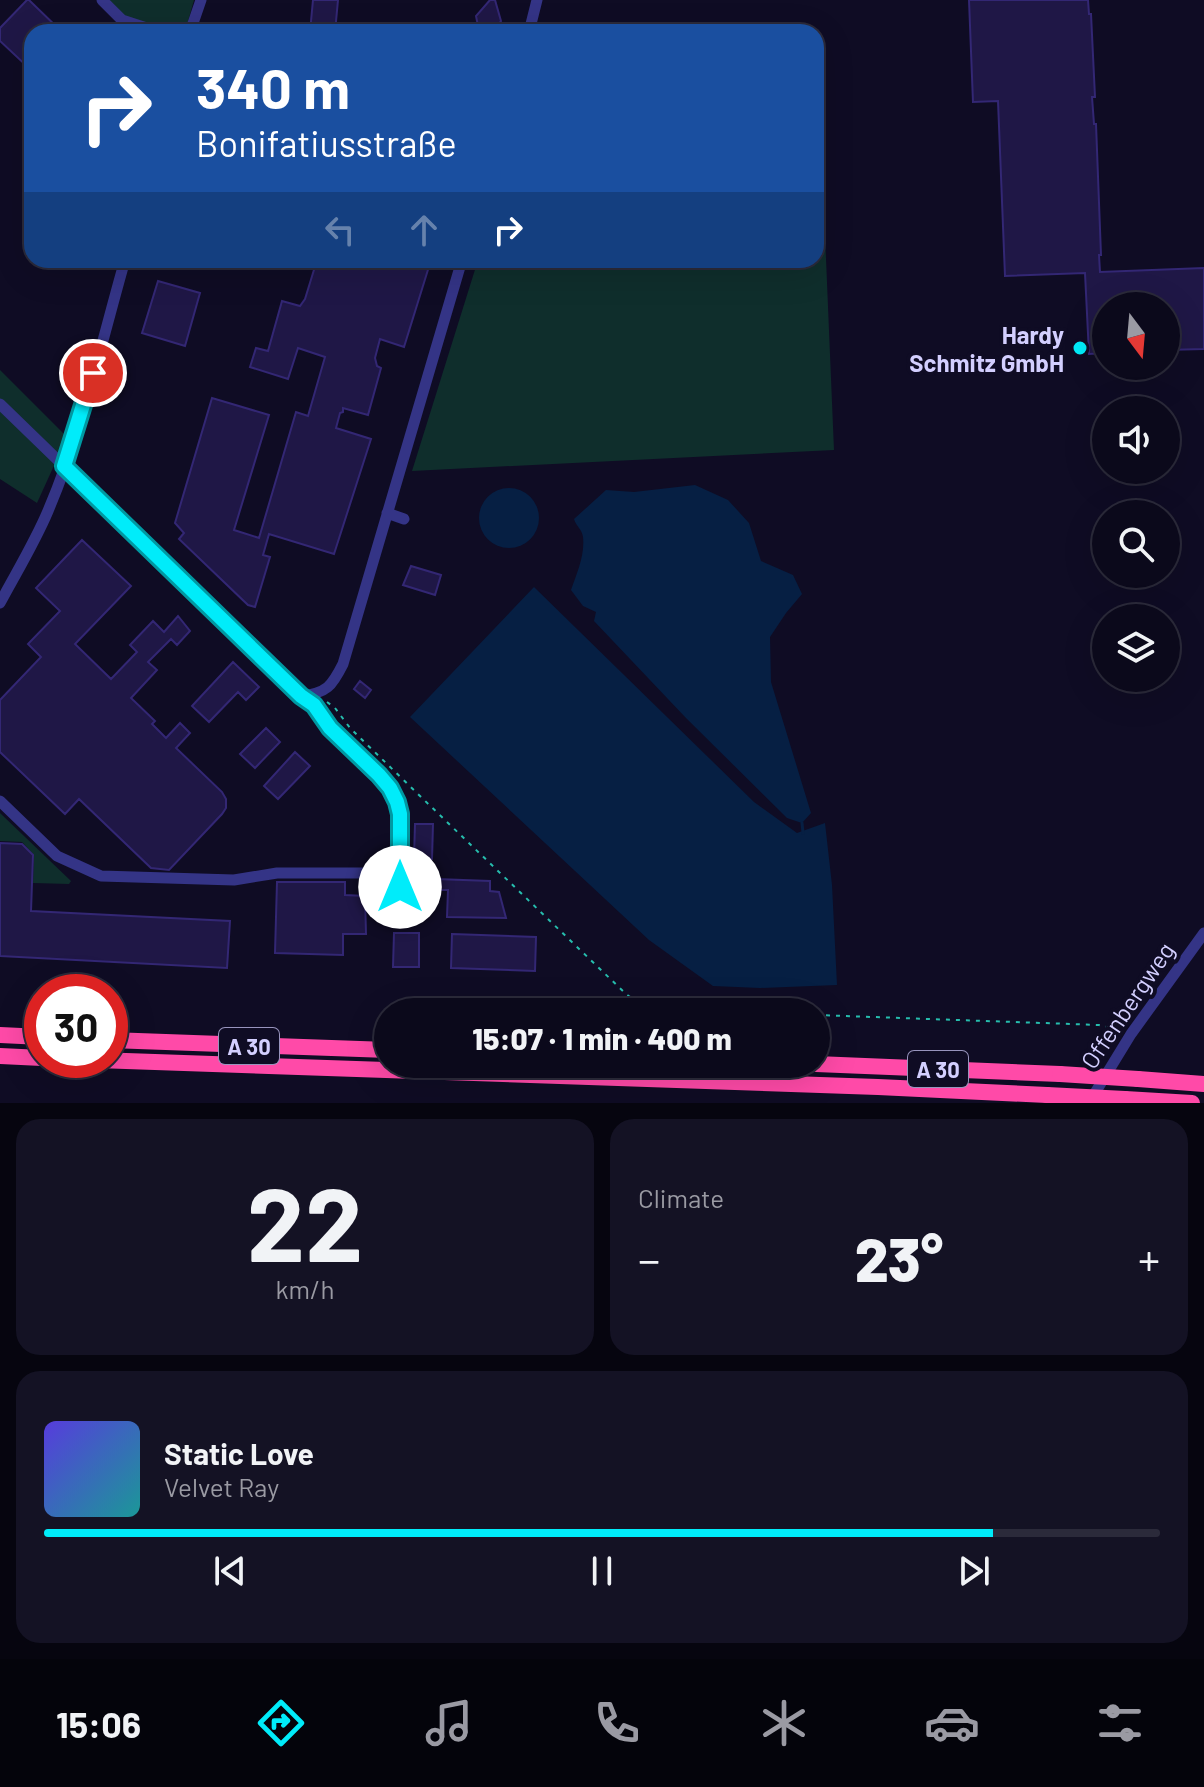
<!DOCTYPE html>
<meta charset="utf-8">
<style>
:root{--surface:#0b091b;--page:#141224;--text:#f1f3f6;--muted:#9a9aa3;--line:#2b2a3a;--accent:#00ecfa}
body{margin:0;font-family:Barlow,sans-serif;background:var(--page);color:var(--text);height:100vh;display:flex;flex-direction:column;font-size:30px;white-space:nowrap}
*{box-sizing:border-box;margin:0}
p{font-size:26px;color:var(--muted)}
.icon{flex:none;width:44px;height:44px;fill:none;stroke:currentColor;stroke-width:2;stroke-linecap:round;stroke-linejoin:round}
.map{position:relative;height:1103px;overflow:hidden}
.side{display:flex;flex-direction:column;gap:16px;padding:16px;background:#06050f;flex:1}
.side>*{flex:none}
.banner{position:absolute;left:24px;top:24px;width:800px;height:244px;border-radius:24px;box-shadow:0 8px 32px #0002,0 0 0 2px var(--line);background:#1a4fa0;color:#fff;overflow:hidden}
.needle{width:52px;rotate:164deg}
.controls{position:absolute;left:1092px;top:292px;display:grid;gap:16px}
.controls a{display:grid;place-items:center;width:88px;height:88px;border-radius:50%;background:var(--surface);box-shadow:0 8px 32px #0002,0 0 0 2px var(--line);font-size:40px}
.speed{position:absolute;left:24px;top:974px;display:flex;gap:16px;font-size:40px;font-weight:700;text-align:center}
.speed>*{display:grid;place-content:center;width:104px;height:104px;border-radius:50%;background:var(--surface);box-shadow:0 8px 32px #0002,0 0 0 2px var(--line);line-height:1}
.speed .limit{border:12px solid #d22;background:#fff;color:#111}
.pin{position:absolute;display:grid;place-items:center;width:68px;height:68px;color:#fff;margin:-34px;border:4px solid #fff;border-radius:50%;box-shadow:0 2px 8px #0007}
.me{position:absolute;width:88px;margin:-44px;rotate:0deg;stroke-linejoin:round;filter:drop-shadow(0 0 6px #0008)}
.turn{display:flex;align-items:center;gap:28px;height:168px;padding:0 40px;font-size:36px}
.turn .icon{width:104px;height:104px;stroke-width:2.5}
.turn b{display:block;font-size:56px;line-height:68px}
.lanes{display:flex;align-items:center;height:76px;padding:0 40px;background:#0003;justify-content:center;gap:40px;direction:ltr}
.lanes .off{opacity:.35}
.big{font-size:60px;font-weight:800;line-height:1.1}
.side .widget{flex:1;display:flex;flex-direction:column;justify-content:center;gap:12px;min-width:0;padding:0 28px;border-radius:24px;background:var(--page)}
.side .dial{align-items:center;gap:0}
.dial b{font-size:104px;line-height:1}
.song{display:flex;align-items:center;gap:24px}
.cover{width:96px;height:96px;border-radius:12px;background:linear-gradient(135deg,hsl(250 70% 55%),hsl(180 70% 35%))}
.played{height:8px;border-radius:4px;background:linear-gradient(90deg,var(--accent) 85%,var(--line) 85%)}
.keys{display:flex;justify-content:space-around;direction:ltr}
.heat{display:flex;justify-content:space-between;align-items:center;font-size:44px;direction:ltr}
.side .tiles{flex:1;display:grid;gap:16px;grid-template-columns:1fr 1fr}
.widget:last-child{grid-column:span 2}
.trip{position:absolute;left:374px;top:998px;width:456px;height:80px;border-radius:40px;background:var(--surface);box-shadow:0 8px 32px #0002,0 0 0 2px var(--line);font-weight:800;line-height:80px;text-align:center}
.dock{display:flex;height:128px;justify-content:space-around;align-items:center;background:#04040b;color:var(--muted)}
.dock .icon{width:56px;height:56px}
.dock .active{color:var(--accent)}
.dock b{font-size:36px;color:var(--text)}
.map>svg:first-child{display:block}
</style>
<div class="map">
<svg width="1204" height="1103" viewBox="0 0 1204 1103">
<rect width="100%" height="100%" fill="#0f0c24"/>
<path fill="#0f2e2c" d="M 109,0 L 194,0 L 185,32 L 174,32 L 125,16 Z
M 816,115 L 820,115 L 834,450 L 412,471 L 478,260 L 816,260 Z
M 0,370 L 67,437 L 37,503 L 0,479 Z
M 0,813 L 71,881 L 69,884 L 33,883 L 34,855 L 22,842 L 0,841 Z"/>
<path fill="#061f43" d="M 695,485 L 728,500 L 749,523 L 761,561 L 793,575 L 802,594 L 786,613 L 770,637 L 771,682 L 811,813 L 802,823 L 787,818 L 686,718 L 594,621 L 596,612 L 583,606 L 571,590 C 577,573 585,555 583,537 C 582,529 576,526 574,519 L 606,490 L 634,492 Z
M479 518a30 30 0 1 1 60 0a30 30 0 1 1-60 0Z
M 534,587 L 754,802 L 797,833 L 825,823 L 832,885 L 837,985 L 760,988 L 713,986 L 649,940 L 410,717 Z"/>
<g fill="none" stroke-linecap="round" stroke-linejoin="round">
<path stroke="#061f43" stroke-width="3" d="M 802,823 L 803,833"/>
</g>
<path fill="#1f1746" stroke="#332774" stroke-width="2" d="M 27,0 L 29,0 L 62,32 L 32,32 L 32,71 L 0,41 L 0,28 Z
M 313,0 L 338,0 L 335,32 L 310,32 Z
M 490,0 L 495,0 L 501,21 L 495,30 L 485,32 L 478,26 L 476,16 Z
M 969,0 L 1088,0 L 1089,14 L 1091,14 L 1095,97 L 1092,97 L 1094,124 L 1096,124 L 1101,255 L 1099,255 L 1100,272 L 1204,268 L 1204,349 L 1166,350 L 1166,306 L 1106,306 L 1106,353 L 1089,354 L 1085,273 L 1005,276 L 998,101 L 973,102 Z
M 317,260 L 431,260 L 404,347 L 380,339 L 375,358 L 377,366 L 381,368 L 368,415 L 343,408 L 343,412 L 340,413 L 336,428 L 371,439 L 334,554 L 269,534 L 263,555 L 270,557 L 255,607 L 248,605 L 179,539 L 184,533 L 175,523 L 212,398 L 269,415 L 234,530 L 259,538 L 296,412 L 308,416 L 325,357 L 298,348 L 288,379 L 250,367 L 256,348 L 268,351 L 282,301 L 300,306 L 305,299 Z
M 158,281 L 200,293 L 185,346 L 142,333 Z
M 82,540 L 131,586 L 75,644 L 111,679 L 137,652 L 130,645 L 153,621 L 164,632 L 178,616 L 190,631 L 177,645 L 171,639 L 148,662 L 157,670 L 131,698 L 155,721 L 152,724 L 166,738 L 180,723 L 190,733 L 176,748 L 222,792 L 226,799 L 226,808 L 222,814 L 169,870 L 151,868 L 79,799 L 65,814 L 0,752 L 0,700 L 41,657 L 28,644 L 60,611 L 36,588 Z
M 411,566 L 441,575 L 435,595 L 403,585 Z
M 233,662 L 259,687 L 246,700 L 238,692 L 209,722 L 192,706 Z
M 360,681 L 371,690 L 365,698 L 354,689 Z
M 266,728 L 280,742 L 255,768 L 240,754 Z
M 295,752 L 310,766 L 278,799 L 264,786 Z
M 415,824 L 433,824 L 432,859 L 414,858 Z
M 0,843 L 22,844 L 33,855 L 31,911 L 230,921 L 227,968 L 0,956 Z
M 436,879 L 490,881 L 490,891 L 499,892 L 506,918 L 447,917 L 448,890 L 436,890 Z
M 277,882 L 345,882 L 345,895 L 365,896 L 366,934 L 343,934 L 343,955 L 275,953 Z
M 394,933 L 419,933 L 419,967 L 393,967 Z
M 452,934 L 536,937 L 535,971 L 451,968 Z"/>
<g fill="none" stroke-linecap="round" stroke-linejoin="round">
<path stroke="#26bdad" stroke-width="2" stroke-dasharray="4 6" stroke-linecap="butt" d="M 327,702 L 335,708 L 350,728 L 420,796 L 626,994 C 645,1008 662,1012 684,1012
M 816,1015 L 1099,1025 L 1122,1030"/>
<path stroke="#343486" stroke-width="11" d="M 102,0 L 122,20 L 159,32
M 190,32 L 201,0
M 529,32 L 537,0
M 0,404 L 301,696 C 306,699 312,703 315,707 C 321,714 324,722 330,728 C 355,756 392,775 400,814 L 400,894 L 411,907
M 387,513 L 404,519
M 0,603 C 16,573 35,542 48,511 C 82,431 101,344 125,260
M 301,696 C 327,693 332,686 343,664 L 462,260
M 0,801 L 57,856 L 101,876 L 234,880 L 277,873 L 378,873 L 385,885 L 400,887
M 1090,1101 L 1131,1034 L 1204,933"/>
<path stroke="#ff4aa8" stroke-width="16" d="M 0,1035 L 42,1037
M 110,1040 L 388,1050
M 0,1056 L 42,1058
M 97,1060 L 878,1087 L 1047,1095
M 816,1064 L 1060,1074
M 1138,1079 L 1204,1084
M 1125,1099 L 1192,1103"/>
<path stroke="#ff4aa8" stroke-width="16" d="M 1060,1074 L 1138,1079
M 1047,1095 L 1125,1099"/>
</g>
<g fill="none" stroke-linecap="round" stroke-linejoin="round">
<defs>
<path id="route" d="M 93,373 L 64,466 L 301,696 L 314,705 L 330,728 L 379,775 L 390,788 L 397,802 L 400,814 L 400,887"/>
</defs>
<use href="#route" stroke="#0099a2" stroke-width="20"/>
<use href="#route" stroke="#00ecfa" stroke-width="14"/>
</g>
<circle fill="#00ecfa" stroke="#0f0c24" stroke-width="3" cx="1080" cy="348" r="8"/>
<g text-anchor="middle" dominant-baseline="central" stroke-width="8" stroke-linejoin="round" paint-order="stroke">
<g fill="#0f0c24" stroke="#9894bd" stroke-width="2">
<rect x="219" y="1028" width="60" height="36" rx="6"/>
<rect x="908" y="1051" width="60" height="36" rx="6"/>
</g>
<g font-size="22" font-weight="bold" fill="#d3cfff">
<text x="249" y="1046">A 30</text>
<text x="938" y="1069">A 30</text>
</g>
<g font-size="24" font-weight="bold" fill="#d3cfff" stroke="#0f0c24" text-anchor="end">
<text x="1064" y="334">Hardy<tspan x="1064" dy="28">Schmitz GmbH</tspan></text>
</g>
<g font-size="24" fill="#d3cfff" stroke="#0f0c24">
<text transform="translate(1127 1005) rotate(-56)">Offenbergweg</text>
</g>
</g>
</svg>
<div class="controls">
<a><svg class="needle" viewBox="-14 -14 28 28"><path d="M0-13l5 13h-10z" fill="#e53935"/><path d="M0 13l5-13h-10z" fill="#9a9aa3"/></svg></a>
<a><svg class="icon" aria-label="sound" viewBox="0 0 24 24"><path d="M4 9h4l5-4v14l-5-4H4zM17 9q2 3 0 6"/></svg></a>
<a><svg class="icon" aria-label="search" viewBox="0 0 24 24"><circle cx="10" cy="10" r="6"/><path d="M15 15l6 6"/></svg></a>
<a><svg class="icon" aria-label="layers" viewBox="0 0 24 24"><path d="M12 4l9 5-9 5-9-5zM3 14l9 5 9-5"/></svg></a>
</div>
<div class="speed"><div class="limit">30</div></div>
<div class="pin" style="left:93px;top:373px;background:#d93025"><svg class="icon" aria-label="arrive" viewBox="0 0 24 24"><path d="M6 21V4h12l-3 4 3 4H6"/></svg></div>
<svg class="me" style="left:400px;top:887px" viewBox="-20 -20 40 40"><circle r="19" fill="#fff"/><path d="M0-13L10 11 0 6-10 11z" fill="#00ecfa"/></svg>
<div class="trip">15:07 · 1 min · 400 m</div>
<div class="banner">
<div class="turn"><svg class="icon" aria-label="right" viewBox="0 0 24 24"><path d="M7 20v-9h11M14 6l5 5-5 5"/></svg><div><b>340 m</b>Bonifatiusstraße</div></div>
<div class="lanes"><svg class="icon off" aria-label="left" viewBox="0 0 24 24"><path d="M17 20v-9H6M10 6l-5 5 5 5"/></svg><svg class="icon off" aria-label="ahead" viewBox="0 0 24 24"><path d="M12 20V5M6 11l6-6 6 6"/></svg><svg class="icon" aria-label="right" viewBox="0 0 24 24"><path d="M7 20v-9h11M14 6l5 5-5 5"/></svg></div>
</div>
</div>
<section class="side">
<div class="tiles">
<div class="widget dial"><b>22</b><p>km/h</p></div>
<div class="widget"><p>Climate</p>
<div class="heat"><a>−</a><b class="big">23°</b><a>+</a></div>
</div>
<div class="widget">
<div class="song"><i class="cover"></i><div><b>Static Love</b><p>Velvet Ray</p></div></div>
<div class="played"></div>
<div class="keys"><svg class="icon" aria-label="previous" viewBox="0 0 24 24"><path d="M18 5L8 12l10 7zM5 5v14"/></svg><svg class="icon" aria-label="pause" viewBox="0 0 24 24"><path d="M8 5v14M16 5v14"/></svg><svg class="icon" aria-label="next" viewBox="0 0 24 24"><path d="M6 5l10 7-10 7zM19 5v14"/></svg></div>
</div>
</div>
</section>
<nav class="dock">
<b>15:06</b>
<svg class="icon active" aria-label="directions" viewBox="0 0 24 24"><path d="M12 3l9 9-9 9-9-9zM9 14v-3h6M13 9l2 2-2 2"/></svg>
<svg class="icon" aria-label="music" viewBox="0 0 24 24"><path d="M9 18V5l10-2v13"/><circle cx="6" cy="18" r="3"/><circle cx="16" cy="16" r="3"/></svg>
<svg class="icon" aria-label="phone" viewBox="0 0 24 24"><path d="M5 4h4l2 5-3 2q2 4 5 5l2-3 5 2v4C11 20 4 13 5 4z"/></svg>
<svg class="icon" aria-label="climate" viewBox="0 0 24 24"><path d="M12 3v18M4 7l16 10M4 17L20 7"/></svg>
<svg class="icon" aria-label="car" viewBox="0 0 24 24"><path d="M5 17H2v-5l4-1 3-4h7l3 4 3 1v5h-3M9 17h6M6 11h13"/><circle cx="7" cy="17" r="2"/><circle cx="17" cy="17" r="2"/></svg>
<svg class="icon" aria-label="filters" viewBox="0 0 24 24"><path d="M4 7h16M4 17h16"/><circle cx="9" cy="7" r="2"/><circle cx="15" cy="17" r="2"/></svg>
</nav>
